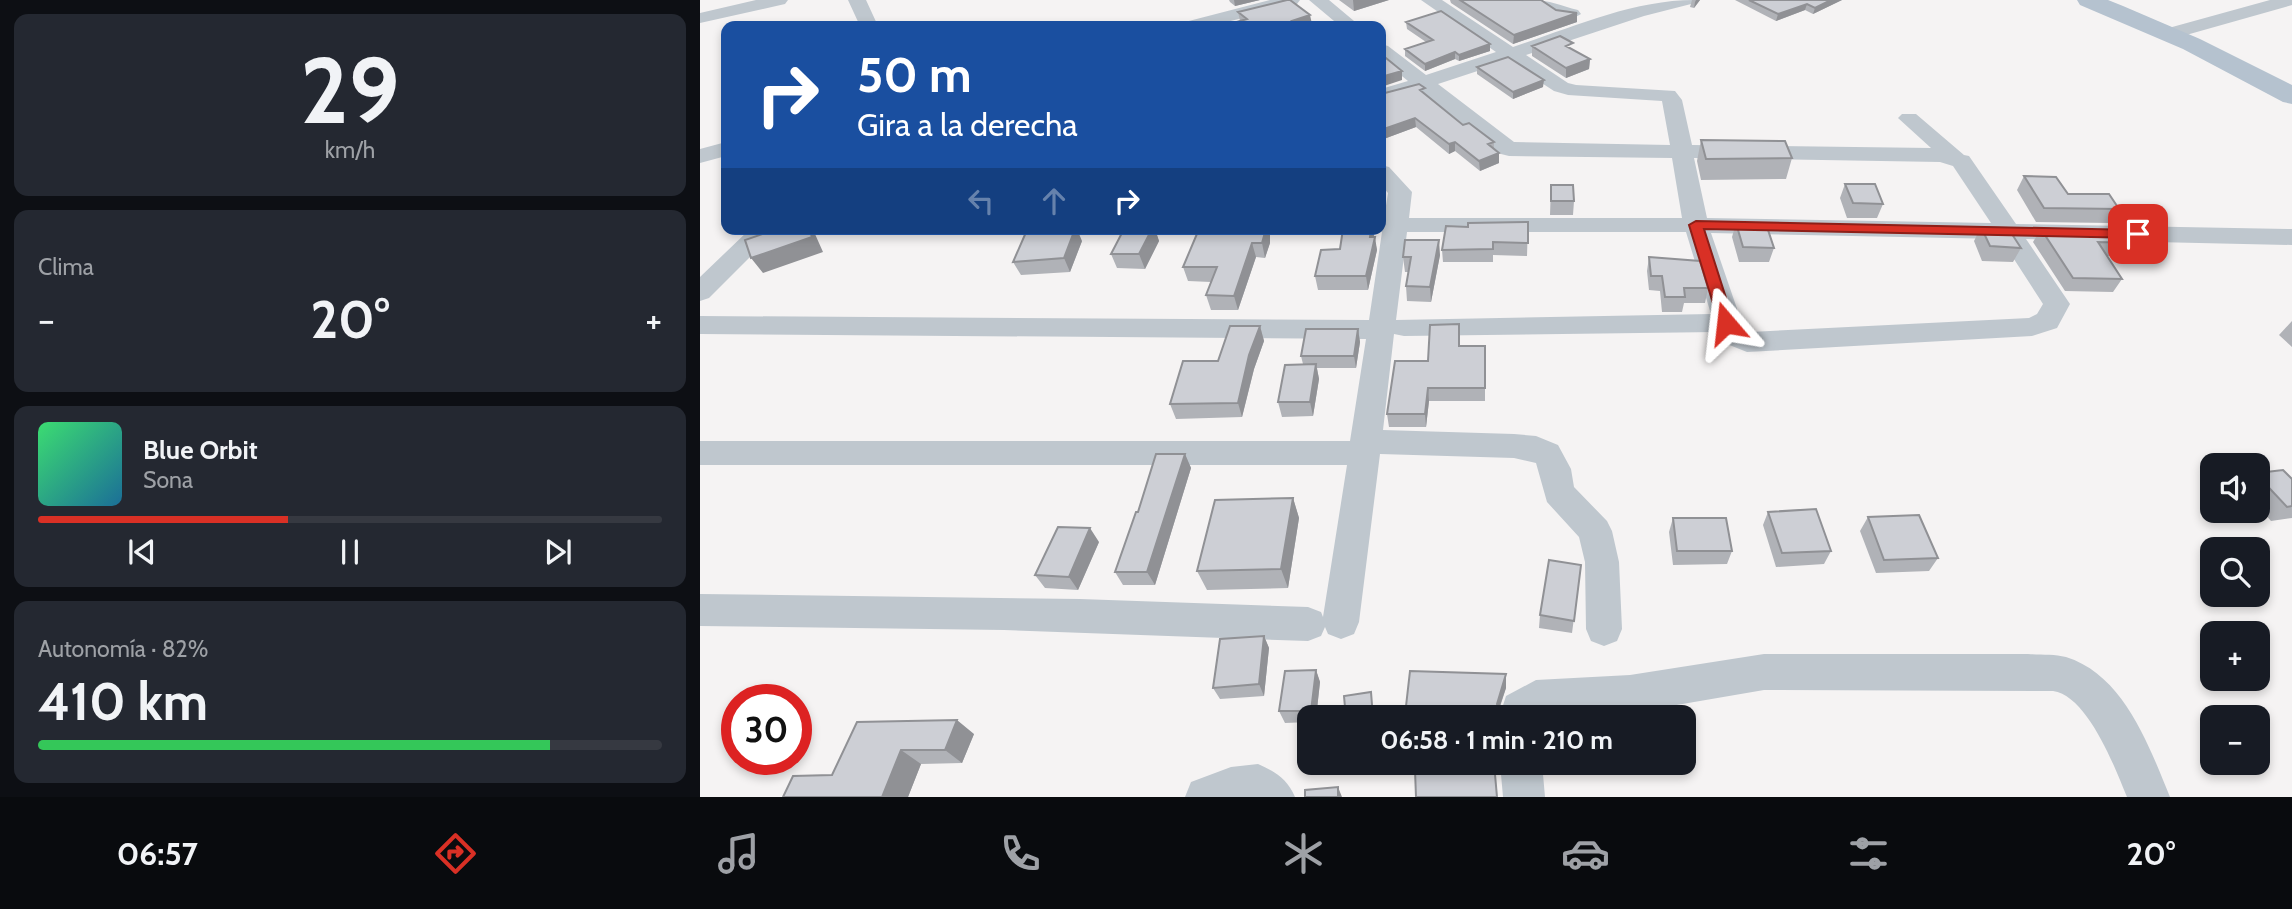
<!DOCTYPE html>
<html lang="es">
<meta charset="utf-8">
<style>
:root{--surface:#171b24;--page:#242831;--text:#f1f3f6;--muted:#9ea1a6;--line:#363941;--accent:#d93025}
body{margin:0;font-family:Cabin,sans-serif;background:var(--page);color:var(--text);height:100vh;display:flex;flex-direction:column;font-size:26px;white-space:nowrap}
*{box-sizing:border-box;margin:0}
p{font-size:23px;color:var(--muted)}
.icon{flex:none;width:38px;height:38px;fill:none;stroke:currentColor;stroke-width:2;stroke-linecap:round;stroke-linejoin:round}
.map{position:relative;flex:1;overflow:hidden}
.panel{display:flex;flex-direction:column;gap:14px;padding:14px;background:#0d0f14;width:700px}
.panel>*{flex:none}
.hud{position:absolute;left:21px;top:21px;width:665px;height:214px;border-radius:14px;box-shadow:0 4px 10px #0003;background:#1a4fa0;color:#fff;overflow:hidden}
.fabs{position:absolute;left:1500px;top:453px;display:grid;gap:14px}
.fabs a{display:grid;place-items:center;width:70px;height:70px;border-radius:14px;background:var(--surface);box-shadow:0 4px 10px #0003;font-size:35px}
.speed{position:absolute;left:21px;top:684px;display:flex;gap:14px;font-size:35px;font-weight:700;text-align:center}
.speed>*{display:grid;place-content:center;width:91px;height:91px;border-radius:50%;background:var(--surface);box-shadow:0 4px 10px #0003;line-height:1}
.speed .limit{border:10px solid #d22;background:#fff;color:#111}
.pin{position:absolute;display:grid;place-items:center;width:60px;height:60px;color:#fff;margin:-30px;border-radius:14px;box-shadow:0 4px 10px #0006}
.me{position:absolute;width:77px;margin:-38px;rotate:343deg;stroke-linejoin:round;filter:drop-shadow(0 0 5px #0008)}
.turn{display:flex;align-items:center;gap:24px;height:147px;padding:0 21px;font-size:32px}
.turn .icon{width:91px;height:91px;stroke-width:2.5}
.turn b{display:block;font-size:49px;line-height:60px}
.lanes{display:flex;align-items:center;height:66px;padding:0 21px;background:#0003;justify-content:center;gap:35px;direction:ltr}
.lanes .off{opacity:.35}
.big{font-size:52px;font-weight:700;line-height:1.1}
.panel .widget{flex:1;display:flex;flex-direction:column;justify-content:center;gap:10px;min-width:0;padding:0 24px;border-radius:14px;background:var(--page)}
.panel .dial{align-items:center;gap:0}
.dial b{font-size:91px;line-height:1}
.song{display:flex;align-items:center;gap:21px}
.cover{width:84px;height:84px;border-radius:10px;background:linear-gradient(135deg,hsl(140 70% 55%),hsl(200 70% 35%))}
.played{height:7px;border-radius:4px;background:linear-gradient(90deg,var(--accent) 40%,var(--line) 40%)}
.keys{display:flex;justify-content:space-around;direction:ltr}
.heat{display:flex;justify-content:space-between;align-items:center;font-size:38px;direction:ltr}
.charge{height:10px;border-radius:5px;background:linear-gradient(90deg,#34c759 82%,var(--line) 0)}
.trip{position:absolute;left:597px;top:705px;width:399px;height:70px;border-radius:14px;background:var(--surface);box-shadow:0 4px 10px #0003;font-weight:700;line-height:70px;text-align:center}
.tabs{display:flex;height:112px;justify-content:space-around;align-items:center;background:#090b0e;color:var(--muted)}
.tabs .icon{width:49px;height:49px}
.tabs .current{color:var(--accent)}
.tabs b{font-size:32px;color:var(--text)}
main{display:flex;flex:1;min-height:0}
.map>svg:first-child{display:block}
</style>
<main>
<section class="panel">
<div class="widget dial"><b>29</b><p>km/h</p></div>
<div class="widget"><p>Clima</p>
<div class="heat"><a>−</a><b class="big">20°</b><a>+</a></div>
</div>
<div class="widget">
<div class="song"><i class="cover"></i><div><b>Blue Orbit</b><p>Sona</p></div></div>
<div class="played"></div>
<div class="keys"><svg class="icon" aria-label="previous" viewBox="0 0 24 24"><path d="M18 5L8 12l10 7zM5 5v14"/></svg><svg class="icon" aria-label="pause" viewBox="0 0 24 24"><path d="M8 5v14M16 5v14"/></svg><svg class="icon" aria-label="next" viewBox="0 0 24 24"><path d="M6 5l10 7-10 7zM19 5v14"/></svg></div>
</div>
<div class="widget"><p>Autonomía · 82%</p><b class="big">410 km</b><div class="charge"></div></div>
</section>
<div class="map">
<svg width="1592" height="797" viewBox="0 0 1592 797">
<rect width="100%" height="100%" fill="#f5f3f3"/>
<g fill="none" stroke-linecap="round" stroke-linejoin="round">
<path fill="#bfc7ce" fill-rule="evenodd" d="M 56,0 L 88,0 L 85,4 L 0,23 L 0,13 Z
M 148,0 L 166,0 L 178,26 L 160,26 Z
M 570,0 L 600,0 L 597,4 L 511,26 L 482,26 L 485,22 Z
M 609,0 L 629,0 L 660,26 L 640,26 Z
M 721,0 L 742,0 L 813,47 C 871,28 932,0 994,0 L 991,4 L 944,16 L 826,55 L 868,83 L 876,85 L 975,91 L 982,100 L 992,145 L 1231,148 L 1198,118 L 1202,114 L 1216,114 L 1264,155 L 1269,156 L 1316,224 L 1592,229 L 1592,245 L 1326,239 L 1370,304 L 1357,328 L 1332,336 L 1047,352 L 1022,342 L 1017,332 L 704,336 L 694,334 L 683,430 L 814,434 L 836,436 L 858,445 L 871,469 L 874,487 L 907,521 L 912,531 L 919,562 L 922,629 L 917,641 L 904,646 L 891,641 L 886,629 L 885,562 L 879,537 L 847,502 L 836,463 L 814,458 L 680,454 L 659,622 L 654,634 L 641,639 L 628,634 L 625,627 L 621,636 L 608,641 L 304,630 L 0,626 L 0,594 L 380,599 L 608,607 L 621,612 L 623,617 L 647,465 L 0,465 L 0,441 L 650,441 L 666,339 L 0,334 L 0,316 L 669,320 L 682,232 L 672,229 L 681,229 L 681,218 L 684,218 L 688,193 L 681,185 L 681,165 L 689,167 L 712,192 L 709,218 L 982,218 L 972,158 L 809,156 L 801,154 L 720,90 L 681,102 L 681,89 L 708,81 L 681,59 L 681,44 L 688,46 L 726,75 L 796,52 ZM 808,61 L 854,91 L 868,95 L 962,101 L 970,145 L 814,142 L 738,84 ZM 994,158 L 1240,162 L 1253,166 L 1291,223 L 1007,218 ZM 707,232 L 986,232 L 1011,314 L 696,320 ZM 1011,233 L 1301,239 L 1343,304 L 1337,314 L 1329,318 L 1050,332 L 1044,329 Z
M 831,0 C 850,0 861,6 878,10 L 881,14 L 872,19 L 857,17 Z
M 1570,0 L 1592,0 L 1592,5 L 1472,39 L 1463,33 L 1465,29 Z
M 26,142 L 26,156 L 0,163 L 0,149 Z
M 89,229 L 86,234 L 67,240 L 9,298 L 0,301 L 0,277 L 49,230 Z
M 1064,654 L 1328,654 C 1341,655 1354,654 1366,657 C 1424,675 1449,746 1470,797 L 1427,797 C 1415,768 1388,696 1353,691 L 1064,690 L 930,713 L 799,718 L 806,696 L 836,680 L 930,675 Z
M 800,763 L 842,763 L 845,797 L 803,797 Z
M 558,764 C 576,772 587,779 595,797 L 485,797 L 491,782 L 531,767 Z"/>
<path fill="#b5c2cf" fill-rule="evenodd" d="M 1377,0 L 1408,0 L 1423,6 L 1500,39 L 1592,85 L 1592,104 L 1583,102 L 1483,49 L 1380,5 Z"/>
</g>
<path fill="#b0b2b7" d="M 529,0 L 560,0 L 535,6 L 530,2 Z
M 639,0 L 689,0 L 654,11 Z
M 750,0 L 841,0 L 856,10 L 877,13 L 877,22 L 813,44 L 751,3 Z
M 992,0 L 1000,0 L 994,8 L 990,7 Z
M 1035,0 L 1142,0 L 1113,14 L 1105,10 L 1076,21 Z
M 538,12 L 612,24 L 540,21 Z
M 706,22 L 790,51 L 759,61 L 755,59 L 725,71 L 705,56 L 705,49 L 726,42 L 707,29 Z
M 832,46 L 872,49 L 890,59 L 889,69 L 866,78 L 832,56 Z
M 777,67 L 843,87 L 813,99 L 777,74 Z
M 725,94 L 763,125 L 794,142 L 794,149 L 799,153 L 799,163 L 780,171 L 755,151 L 749,154 L 716,127 L 681,140 Z
M 1001,140 L 1092,158 L 1086,179 L 1001,180 L 997,161 Z
M 1324,176 L 1368,194 L 1419,209 L 1410,223 L 1336,222 L 1317,190 Z
M 1145,184 L 1183,204 L 1177,218 L 1147,218 L 1140,198 Z
M 851,185 L 874,201 L 873,215 L 850,215 Z
M 828,222 L 827,256 L 793,255 L 793,262 L 743,262 L 742,250 L 768,227 Z
M 1036,223 L 1074,248 L 1069,262 L 1039,262 L 1032,237 Z
M 1281,227 L 1321,248 L 1313,262 L 1282,261 L 1274,241 Z
M 424,229 L 455,229 L 459,241 L 445,269 L 417,268 L 411,254 Z
M 499,229 L 570,243 L 565,258 L 556,257 L 538,310 L 511,310 L 506,295 L 511,282 L 488,281 L 483,267 Z
M 1341,229 L 1442,243 L 1433,256 L 1406,256 L 1422,279 L 1413,292 L 1365,291 L 1333,242 Z
M 674,233 L 674,237 L 677,250 L 668,290 L 618,290 L 615,276 Z
M 382,241 L 370,272 L 321,275 L 313,262 Z
M 740,255 L 731,302 L 707,301 L 706,286 L 709,272 L 705,272 L 703,257 Z
M 949,257 L 1008,288 L 1005,303 L 984,303 L 982,312 L 962,312 L 960,291 L 949,290 L 947,271 Z
M 1592,321 L 1592,347 L 1579,335 Z
M 560,326 L 564,341 L 554,369 L 542,417 L 476,419 L 470,404 L 518,361 Z
M 658,329 L 660,342 L 656,368 L 617,368 L 619,379 L 613,416 L 582,417 L 578,402 L 603,364 L 601,356 Z
M 760,346 L 785,346 L 785,401 L 729,401 L 726,427 L 689,427 L 687,414 L 728,361 Z
M 485,454 L 491,468 L 455,585 L 423,585 L 415,572 L 438,512 Z
M 1558,473 L 1592,479 L 1592,518 L 1571,521 L 1558,506 Z
M 593,498 L 599,518 L 588,588 L 507,590 L 497,571 Z
M 1068,512 L 1131,551 L 1124,564 L 1076,567 L 1063,525 Z
M 1168,517 L 1238,558 L 1229,571 L 1176,573 L 1160,531 Z
M 973,518 L 1032,551 L 1027,564 L 973,565 L 969,532 Z
M 399,542 L 378,590 L 345,588 L 335,575 Z
M 881,565 L 872,633 L 839,628 L 840,615 Z
M 564,636 L 569,648 L 564,696 L 520,699 L 513,688 Z
M 616,670 L 620,682 L 616,718 L 609,718 L 609,722 L 585,723 L 579,711 Z
M 806,674 L 806,688 L 800,707 L 805,718 L 705,718 L 705,715 Z
M 157,722 L 274,734 L 262,763 L 221,764 L 208,797 L 83,797 L 132,775 Z"/>
<path fill="#909195" d="M 534,0 L 560,0 L 535,6 Z
M 653,0 L 689,0 L 654,11 Z
M 996,0 L 1000,0 L 994,8 L 995,2 Z
M 1131,0 L 1142,0 L 1113,14 L 1115,8 Z
M 1107,4 L 1105,10 L 1076,21 L 1078,14 Z
M 877,13 L 877,22 L 813,44 L 814,35 Z
M 610,15 L 612,24 L 604,26 L 593,26 L 592,21 Z
M 790,44 L 790,51 L 759,61 L 759,55 Z
M 755,52 L 755,59 L 725,71 L 725,64 Z
M 890,59 L 889,69 L 866,78 L 866,68 Z
M 702,71 L 702,80 L 681,87 L 681,77 Z
M 844,80 L 843,87 L 813,99 L 813,92 Z
M 715,118 L 716,127 L 681,140 L 681,130 Z
M 755,142 L 755,151 L 749,154 L 749,144 Z
M 799,153 L 799,163 L 780,171 L 779,161 Z
M 109,229 L 112,229 L 115,234 L 123,252 L 63,273 L 51,258 Z
M 375,229 L 377,229 L 382,241 L 370,272 L 364,258 Z
M 452,229 L 455,229 L 459,241 L 445,269 L 439,254 Z
M 566,229 L 570,229 L 570,243 L 565,258 L 562,243 Z
M 671,229 L 674,229 L 674,233 L 673,246 L 675,237 L 677,250 L 668,290 L 666,276 Z
M 739,240 L 740,255 L 731,302 L 730,287 Z
M 552,243 L 556,257 L 538,310 L 534,296 Z
M 560,326 L 564,341 L 554,369 L 542,417 L 538,403 L 549,355 Z
M 658,329 L 660,342 L 656,368 L 654,356 Z
M 616,364 L 619,379 L 613,416 L 610,402 Z
M 728,388 L 729,401 L 726,427 L 725,414 Z
M 485,454 L 491,468 L 455,585 L 447,572 Z
M 593,498 L 599,518 L 588,588 L 581,569 Z
M 390,528 L 399,542 L 378,590 L 369,577 Z
M 564,636 L 569,648 L 564,696 L 559,684 Z
M 616,670 L 620,682 L 616,718 L 614,718 L 611,711 Z
M 806,674 L 806,688 L 796,717 L 797,704 Z
M 257,720 L 274,734 L 262,763 L 245,750 Z
M 201,750 L 221,764 L 208,797 L 182,797 Z
M 638,787 L 642,797 L 638,797 Z"/>
<path fill="#cdcfd5" stroke="#909195" stroke-width="2" d="M 587,0 L 590,0 L 610,15 L 592,21 L 598,26 L 523,26 L 547,19 L 538,12 Z
M 760,0 L 841,0 L 856,10 L 877,13 L 814,35 Z
M 1049,0 L 1131,0 L 1115,8 L 1107,4 L 1078,14 Z
M 741,11 L 790,44 L 759,55 L 755,52 L 725,64 L 705,49 L 733,40 L 706,22 Z
M 860,36 L 873,43 L 866,46 L 890,59 L 866,68 L 832,46 Z
M 681,54 L 702,71 L 681,77 Z
M 808,57 L 844,80 L 813,92 L 777,67 Z
M 719,84 L 725,88 L 720,90 L 763,125 L 769,123 L 794,142 L 788,144 L 799,153 L 779,161 L 755,142 L 749,144 L 715,118 L 681,130 L 681,94 Z
M 1001,140 L 1085,141 L 1092,158 L 1006,159 Z
M 1324,176 L 1356,177 L 1368,194 L 1409,194 L 1419,209 L 1344,208 Z
M 1145,184 L 1175,184 L 1183,204 L 1153,203 Z
M 851,185 L 873,185 L 874,201 L 851,201 Z
M 828,222 L 828,243 L 793,242 L 793,249 L 742,250 L 746,226 L 768,227 L 768,223 Z
M 1036,223 L 1066,224 L 1074,248 L 1043,247 Z
M 1281,227 L 1308,228 L 1321,248 L 1290,246 Z
M 77,229 L 109,229 L 112,237 L 51,258 L 45,240 Z
M 336,229 L 375,229 L 364,258 L 313,262 L 327,230 Z
M 424,229 L 452,229 L 439,254 L 411,254 Z
M 499,229 L 566,229 L 562,243 L 552,243 L 534,296 L 506,295 L 517,267 L 483,267 Z
M 643,229 L 671,229 L 670,237 L 675,237 L 666,276 L 615,276 L 621,250 L 640,249 Z
M 1341,229 L 1434,231 L 1442,243 L 1398,242 L 1422,279 L 1373,278 Z
M 705,240 L 739,240 L 730,287 L 706,286 L 711,257 L 703,257 Z
M 949,257 L 1000,261 L 1008,288 L 984,288 L 985,297 L 965,297 L 962,276 L 951,276 Z
M 759,324 L 759,346 L 785,346 L 785,388 L 728,388 L 725,414 L 687,414 L 695,361 L 728,361 L 730,325 Z
M 530,326 L 560,326 L 549,355 L 538,403 L 470,404 L 483,361 L 518,361 Z
M 606,329 L 658,329 L 654,356 L 601,356 Z
M 616,364 L 610,402 L 578,402 L 585,365 Z
M 456,454 L 485,454 L 447,572 L 415,572 L 436,512 L 438,512 Z
M 1583,470 L 1592,479 L 1592,506 L 1587,507 L 1558,476 L 1558,473 Z
M 593,498 L 581,569 L 497,571 L 515,500 Z
M 1116,509 L 1131,551 L 1082,553 L 1068,512 Z
M 1219,515 L 1238,558 L 1184,560 L 1168,517 Z
M 973,518 L 1026,518 L 1032,551 L 977,551 Z
M 358,527 L 390,528 L 369,577 L 335,575 Z
M 849,560 L 881,565 L 874,621 L 840,615 Z
M 564,636 L 559,684 L 513,688 L 520,639 Z
M 616,670 L 611,711 L 579,711 L 585,671 Z
M 710,671 L 806,674 L 797,704 L 799,707 L 805,707 L 805,718 L 741,718 L 741,716 L 705,715 Z
M 671,692 L 673,718 L 646,718 L 644,696 Z
M 257,720 L 245,750 L 201,750 L 182,797 L 83,797 L 93,776 L 132,775 L 157,722 Z
M 738,763 L 794,763 L 797,797 L 716,797 L 715,770 L 738,767 Z
M 638,787 L 638,797 L 605,797 L 605,790 Z"/>
<path fill="#d93025" stroke="#8d1f18" stroke-width="2" d="M 996,221 L 1438,230 L 1445,234 L 1438,238 L 1004,229 L 1034,323 L 1026,328 L 1019,323 L 989,225 Z"/>
</svg>
<div class="fabs">
<a><svg class="icon" aria-label="sound" viewBox="0 0 24 24"><path d="M4 9h4l5-4v14l-5-4H4zM17 9q2 3 0 6"/></svg></a>
<a><svg class="icon" aria-label="search" viewBox="0 0 24 24"><circle cx="10" cy="10" r="6"/><path d="M15 15l6 6"/></svg></a>
<a>+</a>
<a>−</a>
</div>
<div class="speed"><div class="limit">30</div></div>
<div class="pin" style="left:1438px;top:234px;background:#d93025"><svg class="icon" aria-label="arrive" viewBox="0 0 24 24"><path d="M6 21V4h12l-3 4 3 4H6"/></svg></div>
<svg class="me" style="left:1026px;top:323px" viewBox="-20 -20 40 40"><path d="M0-17L14 15 0 8-14 15z" fill="#d93025" stroke="#fff" stroke-width="4"/></svg>
<div class="trip">06:58 · 1 min · 210 m</div>
<div class="hud">
<div class="turn"><svg class="icon" aria-label="right" viewBox="0 0 24 24"><path d="M7 20v-9h11M14 6l5 5-5 5"/></svg><div><b>50 m</b>Gira a la derecha</div></div>
<div class="lanes"><svg class="icon off" aria-label="left" viewBox="0 0 24 24"><path d="M17 20v-9H6M10 6l-5 5 5 5"/></svg><svg class="icon off" aria-label="ahead" viewBox="0 0 24 24"><path d="M12 20V5M6 11l6-6 6 6"/></svg><svg class="icon" aria-label="right" viewBox="0 0 24 24"><path d="M7 20v-9h11M14 6l5 5-5 5"/></svg></div>
</div>
</div>
</main>
<nav class="tabs">
<b>06:57</b>
<svg class="icon current" aria-label="directions" viewBox="0 0 24 24"><path d="M12 3l9 9-9 9-9-9zM9 14v-3h6M13 9l2 2-2 2"/></svg>
<svg class="icon" aria-label="music" viewBox="0 0 24 24"><path d="M9 18V5l10-2v13"/><circle cx="6" cy="18" r="3"/><circle cx="16" cy="16" r="3"/></svg>
<svg class="icon" aria-label="phone" viewBox="0 0 24 24"><path d="M5 4h4l2 5-3 2q2 4 5 5l2-3 5 2v4C11 20 4 13 5 4z"/></svg>
<svg class="icon" aria-label="climate" viewBox="0 0 24 24"><path d="M12 3v18M4 7l16 10M4 17L20 7"/></svg>
<svg class="icon" aria-label="car" viewBox="0 0 24 24"><path d="M5 17H2v-5l4-1 3-4h7l3 4 3 1v5h-3M9 17h6M6 11h13"/><circle cx="7" cy="17" r="2"/><circle cx="17" cy="17" r="2"/></svg>
<svg class="icon" aria-label="filters" viewBox="0 0 24 24"><path d="M4 7h16M4 17h16"/><circle cx="9" cy="7" r="2"/><circle cx="15" cy="17" r="2"/></svg>
<b>20°</b>
</nav>
